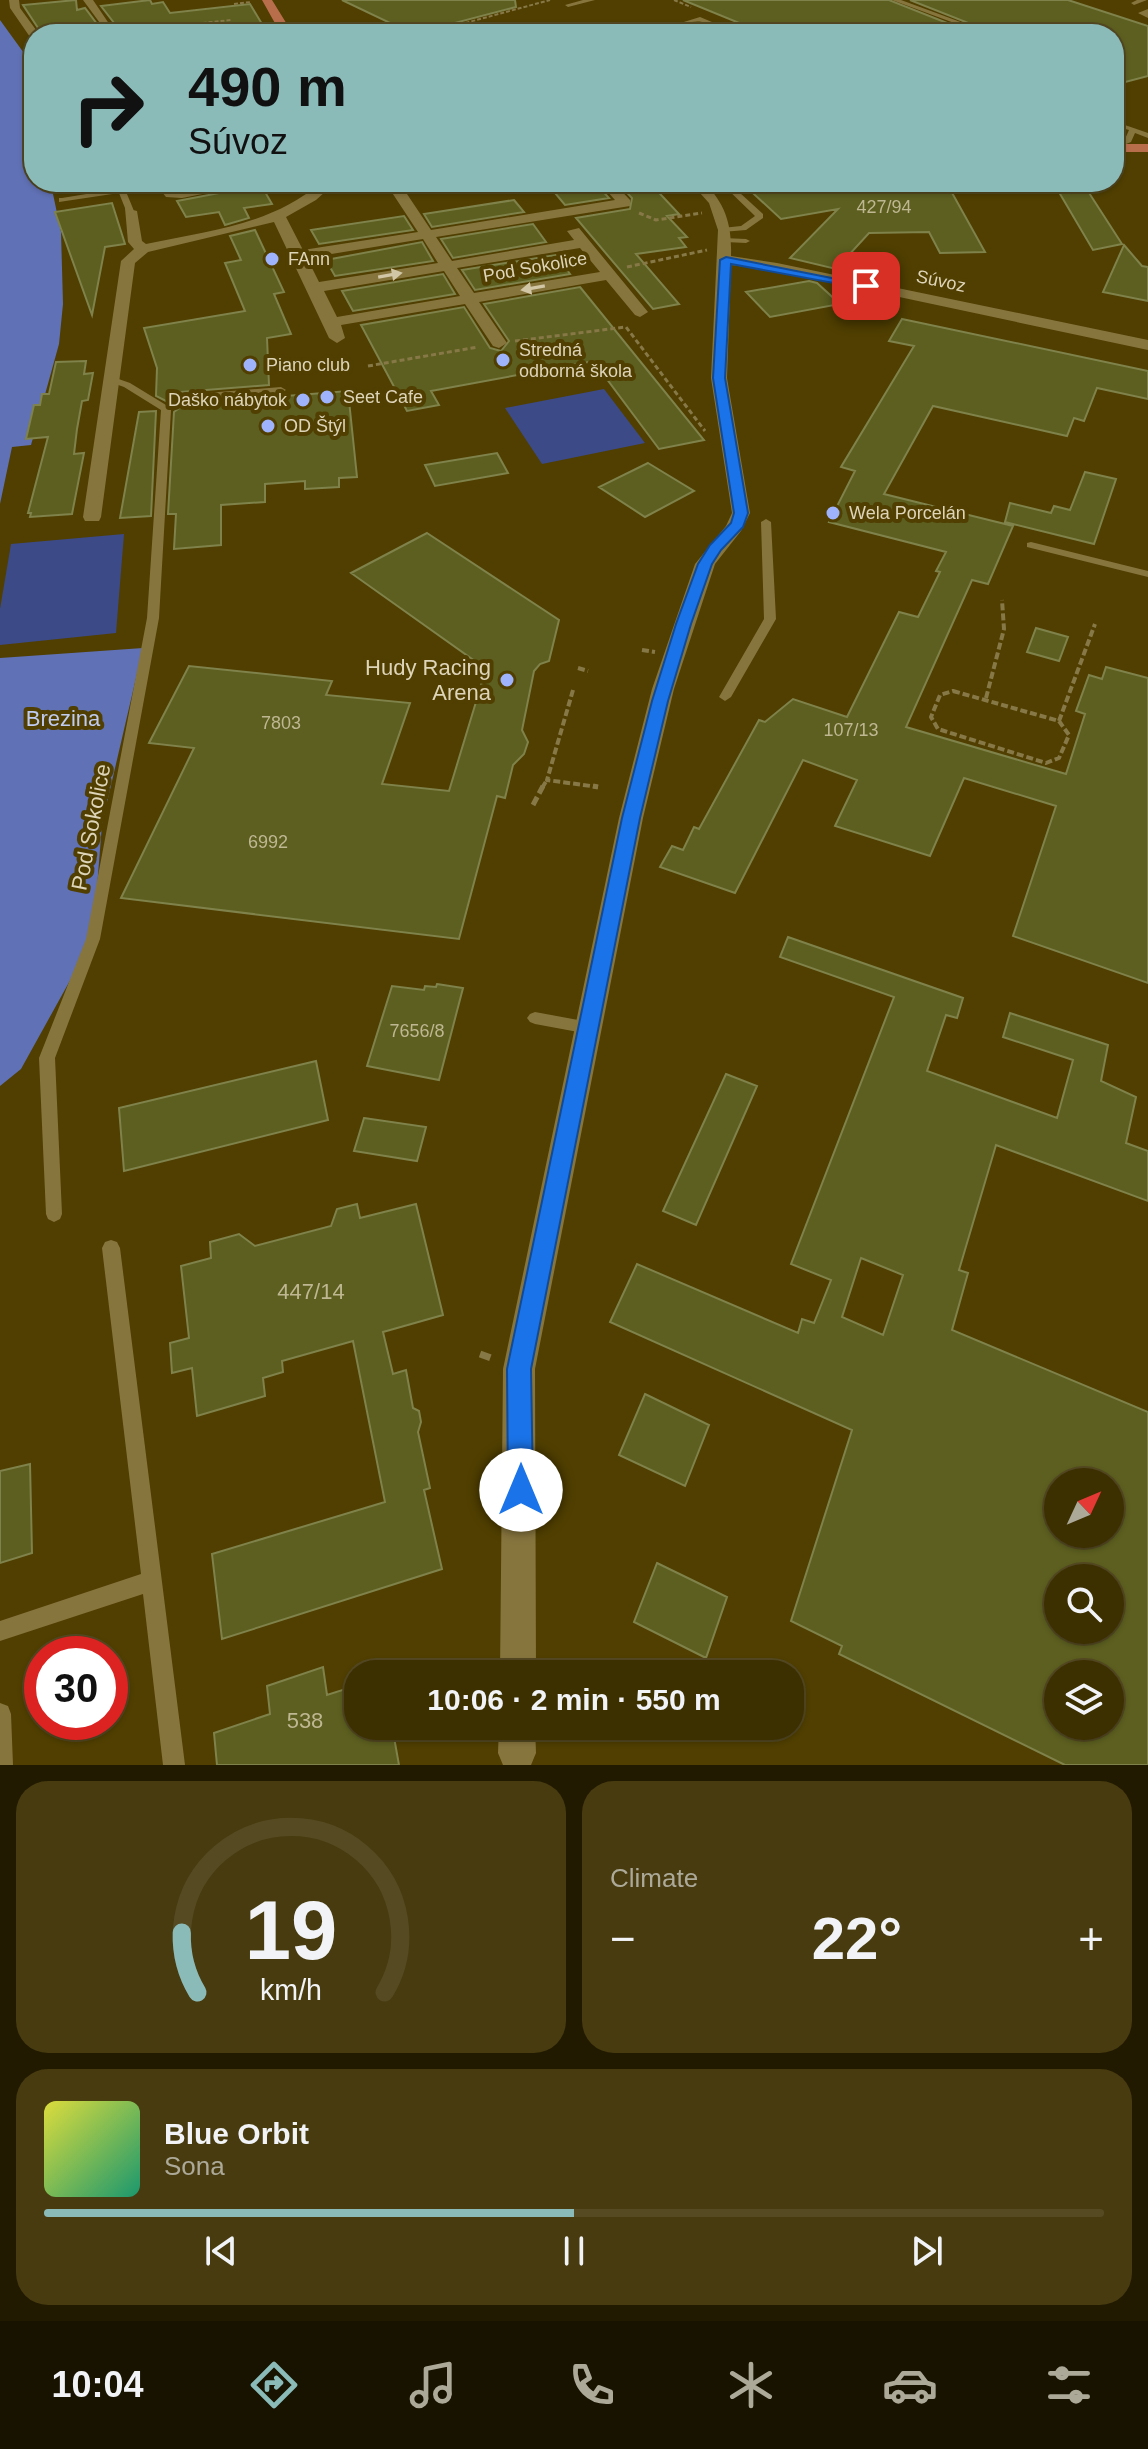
<!DOCTYPE html>
<meta charset="utf-8">
<style>
:root{--surface:#3c2f00;--page:#473b0f;--text:#f1f3f6;--muted:#aca999;--line:#554a22;--accent:#8bbbb9}
body{margin:0;font-family:Arial,sans-serif;background:var(--page);color:var(--text);height:100vh;display:flex;flex-direction:column;font-size:30px;white-space:nowrap}
*{box-sizing:border-box;margin:0}
p{font-size:26px;color:var(--muted)}
.icon{flex:none;width:44px;height:44px;fill:none;stroke:currentColor;stroke-width:2;stroke-linecap:round;stroke-linejoin:round}
.map{position:relative;height:1765px;overflow:hidden}
.drawer{display:flex;flex-direction:column;gap:16px;padding:16px;background:#211a00;flex:1}
.drawer>*{flex:none}
.guide{position:absolute;left:24px;top:24px;width:1100px;height:168px;border-radius:32px;box-shadow:0 2px 6px #0004,0 0 0 2px var(--line);background:#8bbbb9;color:#111;overflow:hidden}
.needle{width:52px;rotate:46deg}
.fabs{position:absolute;left:1044px;top:1468px;display:grid;gap:16px}
.fabs a{display:grid;place-items:center;width:80px;height:80px;border-radius:50%;background:var(--surface);box-shadow:0 2px 6px #0004,0 0 0 2px var(--line);font-size:40px}
.speed{position:absolute;left:24px;top:1636px;display:flex;gap:16px;font-size:40px;font-weight:700;text-align:center}
.speed>*{display:grid;place-content:center;width:104px;height:104px;border-radius:50%;background:var(--surface);box-shadow:0 2px 6px #0004,0 0 0 2px var(--line);line-height:1}
.speed .limit{border:12px solid #d22;background:#fff;color:#111}
.pin{position:absolute;display:grid;place-items:center;width:68px;height:68px;color:#fff;margin:-34px;border-radius:16px;box-shadow:0 4px 12px #0006}
.me{position:absolute;width:88px;margin:-44px;rotate:0deg;stroke-linejoin:round;filter:drop-shadow(0 0 6px #0008)}
.turn{display:flex;align-items:center;gap:28px;height:168px;padding:0 32px;font-size:36px}
.turn .icon{width:104px;height:104px;stroke-width:2.5}
.turn b{display:block;font-size:56px;line-height:68px}
.big{font-size:60px;font-weight:700;line-height:1.1}
.drawer .widget{flex:1;display:flex;flex-direction:column;justify-content:center;gap:12px;min-width:0;padding:0 28px;border-radius:32px;background:var(--page)}
.drawer .dial{align-items:center;gap:0}
.dial svg{height:208px;overflow:visible;fill:none;stroke:var(--line);stroke-width:7;stroke-linecap:round;text-anchor:middle}
.dial text{fill:var(--text);stroke:none}
.song{display:flex;align-items:center;gap:24px}
.cover{width:96px;height:96px;border-radius:12px;background:linear-gradient(135deg,hsl(60 70% 55%),hsl(160 70% 35%))}
.played{height:8px;border-radius:4px;background:linear-gradient(90deg,var(--accent) 50%,var(--line) 50%)}
.keys{display:flex;justify-content:space-around;direction:ltr}
.heat{display:flex;justify-content:space-between;align-items:center;font-size:44px;direction:ltr}
.drawer .tiles{flex:1;display:grid;gap:16px;grid-template-columns:1fr 1fr}
.widget:last-child{grid-column:span 2}
.trip{position:absolute;left:344px;top:1660px;width:460px;height:80px;border-radius:32px;background:var(--surface);box-shadow:0 2px 6px #0004,0 0 0 2px var(--line);font-weight:700;line-height:80px;text-align:center}
.dock{display:flex;height:128px;justify-content:space-around;align-items:center;background:#181300;color:var(--muted)}
.dock .icon{width:56px;height:56px}
.dock .current{color:var(--accent)}
.dock b{font-size:36px;color:var(--text)}
.map>svg:first-child{display:block}
</style>
<div class="map">
<svg width="1148" height="1765" viewBox="0 0 1148 1765">
<rect width="100%" height="100%" fill="#503f00"/>
<path fill="#3c4a88" d="M 604,389 L 645,443 L 542,464 L 505,408 Z
M 124,534 L 116,633 L 0,645 L 0,609 L 11,544 Z"/>
<path fill="#6071b5" d="M 0,20 L 34,67 L 34,182 L 59,182 L 53,194 L 61,232 L 63,304 L 59,344 L 31,445 L 12,447 L 0,504 Z
M 143,648 L 102,824 L 93,939 L 21,1069 L 0,1086 L 0,658 Z"/>
<path fill="#5c5f1f" stroke="#7f824a" stroke-width="2" fill-rule="evenodd" d="M 76,0 L 77,10 L 85,8 L 100,28 L 42,34 L 23,5 Z
M 150,0 L 152,4 L 163,2 L 170,13 L 250,4 L 268,34 L 163,34 L 162,23 L 118,28 L 101,6 Z
M 342,0 L 515,0 L 516,7 L 413,34 Z
M 683,0 L 889,0 L 975,34 L 766,34 Z
M 910,0 L 1068,0 L 1148,26 L 1148,76 L 1114,85 L 1114,34 L 996,34 Z
M 167,182 L 231,182 L 182,191 L 173,190 Z
M 649,182 L 679,214 L 667,216 L 687,237 L 679,238 L 686,247 L 636,254 L 679,304 L 653,309 L 576,218 L 630,209 L 632,198 L 619,184 Z
M 741,182 L 946,182 L 985,252 L 940,253 L 929,232 L 869,233 L 836,269 L 790,258 L 838,209 L 781,219 Z
M 1053,182 L 1082,182 L 1122,244 L 1093,250 Z
M 261,185 L 272,204 L 244,208 L 249,218 L 225,225 L 219,212 L 186,217 L 177,201 Z
M 599,187 L 609,198 L 565,205 L 555,193 Z
M 514,200 L 524,212 L 432,227 L 424,214 Z
M 112,203 L 125,244 L 105,247 L 92,315 L 55,212 Z
M 404,216 L 413,230 L 319,244 L 311,230 Z
M 533,224 L 546,242 L 453,258 L 441,239 Z
M 255,230 L 284,292 L 274,294 L 291,334 L 267,338 L 269,385 L 181,392 L 166,401 L 156,396 L 157,368 L 144,328 L 245,311 L 225,263 L 241,260 L 230,236 Z
M 422,242 L 433,261 L 335,276 L 326,260 Z
M 1124,245 L 1142,266 L 1148,267 L 1148,301 L 1103,292 Z
M 556,255 L 570,274 L 475,290 L 462,270 Z
M 443,274 L 455,294 L 353,311 L 342,291 Z
M 809,281 L 817,283 L 840,304 L 770,317 L 746,292 Z
M 580,287 L 704,440 L 659,449 L 600,370 L 596,371 L 588,362 L 431,391 L 439,405 L 407,411 L 361,325 L 464,307 L 490,348 L 501,351 L 509,341 L 484,304 Z
M 902,319 L 1148,371 L 1148,399 L 1097,388 L 1084,421 L 1074,418 L 1067,436 L 933,406 L 884,494 L 1013,526 L 988,584 L 972,580 L 906,727 L 1066,774 L 1085,714 L 1076,711 L 1089,675 L 1102,679 L 1106,667 L 1148,678 L 1148,983 L 1013,936 L 1056,806 L 964,778 L 930,856 L 835,826 L 857,780 L 803,760 L 735,893 L 660,867 L 672,846 L 683,850 L 694,827 L 699,829 L 759,720 L 765,722 L 793,699 L 847,717 L 899,612 L 918,617 L 940,572 L 936,571 L 946,552 L 829,522 L 855,471 L 841,467 L 914,346 L 889,341 Z
M 86,361 L 84,374 L 93,373 L 88,400 L 82,401 L 77,429 L 74,454 L 84,453 L 72,514 L 30,517 L 31,513 L 28,513 L 48,437 L 26,439 L 34,405 L 40,405 L 42,394 L 49,394 L 56,362 Z
M 348,391 L 357,477 L 339,478 L 339,487 L 305,489 L 305,481 L 265,484 L 265,502 L 221,505 L 221,545 L 174,549 L 176,514 L 168,514 L 174,412 L 185,404 Z
M 156,411 L 151,516 L 120,518 L 139,412 Z
M 497,453 L 508,473 L 435,486 L 425,465 Z
M 648,463 L 694,491 L 645,517 L 599,487 Z
M 1085,472 L 1116,479 L 1094,544 L 1005,522 L 1010,503 L 1051,513 L 1054,506 L 1070,510 Z
M 427,533 L 559,620 L 549,661 L 540,664 L 534,671 L 522,730 L 528,742 L 524,754 L 513,765 L 505,798 L 497,796 L 459,939 L 121,898 L 194,748 L 149,743 L 189,666 L 332,681 L 326,695 L 410,703 L 382,784 L 449,791 L 486,669 L 351,573 Z
M 1036,628 L 1068,637 L 1059,661 L 1027,652 Z
M 788,937 L 963,998 L 957,1018 L 946,1015 L 927,1071 L 1057,1118 L 1073,1060 L 1003,1037 L 1010,1013 L 1108,1045 L 1101,1081 L 1136,1097 L 1126,1143 L 1148,1151 L 1148,1201 L 996,1145 L 959,1270 L 968,1273 L 952,1330 L 1148,1412 L 1148,1765 L 1065,1765 L 839,1654 L 842,1646 L 791,1621 L 852,1430 L 610,1322 L 637,1264 L 798,1333 L 802,1319 L 814,1323 L 831,1280 L 791,1264 L 894,997 L 780,957 ZM 861,1258 L 903,1275 L 883,1335 L 842,1317 ZM 1058,1482 L 1110,1482 L 1110,1534 L 1058,1534 ZM 1058,1578 L 1110,1578 L 1110,1630 L 1058,1630 ZM 1058,1674 L 1110,1674 L 1110,1726 L 1058,1726 Z
M 437,984 L 463,988 L 439,1080 L 367,1066 L 392,986 L 424,990 L 425,986 L 436,987 Z
M 316,1061 L 328,1120 L 124,1171 L 119,1108 Z
M 726,1074 L 757,1086 L 696,1225 L 663,1211 Z
M 364,1118 L 426,1127 L 417,1161 L 354,1151 Z
M 357,1204 L 360,1218 L 416,1204 L 443,1315 L 383,1332 L 393,1374 L 406,1370 L 413,1408 L 419,1411 L 421,1422 L 418,1432 L 430,1488 L 424,1490 L 442,1569 L 222,1639 L 212,1554 L 385,1502 L 353,1341 L 282,1361 L 283,1372 L 263,1378 L 265,1396 L 197,1416 L 192,1368 L 172,1373 L 170,1343 L 189,1338 L 181,1266 L 211,1258 L 210,1242 L 239,1234 L 255,1246 L 331,1226 L 337,1209 Z
M 645,1394 L 709,1425 L 685,1486 L 619,1455 Z
M 30,1464 L 32,1553 L 0,1563 L 0,1471 Z
M 657,1563 L 727,1597 L 706,1658 L 634,1622 Z
M 323,1667 L 327,1695 L 358,1685 L 358,1726 L 392,1726 L 399,1765 L 217,1765 L 214,1733 L 270,1714 L 267,1686 Z"/>
<g fill="none" stroke-linecap="round" stroke-linejoin="round">
<path stroke="#877847" stroke-width="2" stroke-dasharray="4 2" stroke-linecap="butt" d="M 674,0 L 691,7
M 234,4 L 251,2
M 125,31 L 231,20
M 304,31 L 341,30
M 425,34 L 550,0"/>
<path stroke="#877847" stroke-width="3" stroke-dasharray="5 3" stroke-linecap="butt" d="M 639,213 L 656,220 L 702,213
M 627,267 L 707,250
M 515,341 L 626,327 L 705,431
M 368,366 L 478,347"/>
<path stroke="#877847" stroke-width="4" stroke-dasharray="7 3" stroke-linecap="butt" d="M 642,650 L 655,652
M 578,668 L 588,671
M 573,690 L 547,780 L 598,787
M 953,691 L 1059,721 L 1069,735 L 1059,758 L 1046,763 L 938,729 L 931,717 L 940,695 Z
M 986,698 L 1004,629 L 1002,600
M 1059,721 L 1095,624
M 542,788 L 547,780"/>
<path stroke="#877847" stroke-width="5" stroke-dasharray="9 4" stroke-linecap="butt" d="M 593,786 L 598,787
M 533,805 L 543,786"/>
<path stroke="#877847" stroke-width="7" stroke-dasharray="11 6" stroke-linecap="butt" d="M 480,1354 L 494,1359"/>
<path fill="#87753e" fill-rule="evenodd" d="M 583,0 L 595,0 L 568,7 L 565,5 Z
M 892,0 L 901,0 L 993,34 L 984,34 Z
M 1137,0 L 1147,0 L 1134,5 L 1131,3 Z
M 1148,9 L 1148,18 L 1138,13 Z
M 700,17 L 738,33 C 725,35 715,24 702,22 C 687,19 662,34 645,34 Z
M 1122,124 L 1148,133 L 1148,138 L 1135,133 L 1131,142 L 1114,149 L 1114,144 L 1125,139 L 1129,130 L 1122,128 Z
M 79,182 L 122,182 L 134,211 L 127,213 L 119,193 L 59,202 L 59,198 L 62,198 L 117,189 L 115,184 L 83,184 Z
M 154,182 L 162,182 L 171,193 L 182,194 L 248,182 L 259,183 L 182,198 L 166,197 Z
M 277,182 L 290,182 L 324,193 L 320,195 Z
M 720,182 L 728,182 L 763,214 L 763,218 L 746,230 L 722,232 L 722,228 L 741,226 L 755,216 Z
M 723,238 L 746,239 L 750,241 L 746,243 L 726,242 L 723,242 Z
M 110,376 L 130,383 L 166,405 L 181,395 L 281,387 L 286,390 L 281,393 L 184,401 L 171,410 L 159,618 L 100,939 L 55,1058 L 62,1214 L 60,1219 L 54,1222 L 48,1219 L 46,1214 L 39,1058 L 86,939 L 147,618 L 161,410 L 124,387 L 107,381 L 107,377 Z
M 766,519 L 771,522 L 776,619 L 731,697 L 725,701 L 719,697 L 764,619 L 761,522 Z
M 1031,542 L 1148,571 L 1148,577 L 1027,547 L 1027,543 Z
M 535,1012 L 589,1022 L 594,1024 L 597,1028 L 594,1032 L 589,1034 L 535,1024 L 530,1022 L 527,1018 L 530,1014 Z
M 111,1240 L 117,1242 L 120,1248 L 185,1765 L 163,1765 L 143,1594 L 0,1641 L 0,1621 L 141,1574 L 102,1248 L 105,1242 Z
M 0,1703 L 8,1706 L 11,1714 L 13,1765 L 0,1765 Z"/>
<path fill="#87753e" fill-rule="evenodd" d="M 9,0 L 19,0 L 20,8 L 39,34 L 34,34 L 34,38 L 30,37 L 10,8 Z
M 83,0 L 93,0 L 116,34 L 108,34 Z
M 321,182 L 336,182 L 316,200 L 286,217 L 303,250 L 418,232 L 385,182 L 399,182 L 431,230 L 615,200 L 599,182 L 613,182 L 630,200 L 630,206 L 436,237 L 452,261 L 574,240 L 567,231 L 579,228 L 648,312 L 640,317 L 635,315 L 606,280 L 479,302 L 507,343 L 499,348 L 493,346 L 465,304 L 341,325 L 345,338 L 337,343 L 329,338 L 274,222 L 148,252 L 135,263 L 101,517 L 99,521 L 85,521 L 83,517 L 121,261 L 134,249 L 128,242 L 125,208 L 137,211 L 142,241 L 146,244 C 207,231 273,225 321,182 ZM 423,239 L 438,263 L 319,282 L 307,258 ZM 580,248 L 600,272 L 474,293 L 457,268 ZM 444,271 L 460,296 L 337,317 L 324,291 Z
M 690,182 L 704,182 C 726,205 732,225 731,256 L 777,263 L 1148,340 L 1148,350 L 777,271 L 731,265 L 727,378 L 750,513 L 741,531 L 715,564 L 674,689 L 643,818 L 535,1369 L 536,1674 L 500,1674 L 503,1369 L 619,818 L 652,689 L 695,564 L 726,526 L 732,513 L 711,378 L 718,230 L 709,203 Z
M 499,1726 L 535,1726 L 536,1753 L 531,1765 L 503,1765 L 498,1753 Z"/>
<path fill="#b96e4b" fill-rule="evenodd" d="M 262,0 L 272,0 L 293,34 L 281,34 Z
M 1114,144 L 1148,144 L 1148,152 L 1114,152 Z"/>
</g>
<defs><path id="oneway-solid" d="M-6-.8H1V-3.2L6.5 0L1 3.2V.8H-6Z" transform="scale(2)"/></defs>
<g fill="#d1c6a6">
<use href="#oneway-solid" transform="translate(390 275) rotate(-10)"/>
<use href="#oneway-solid" transform="translate(533 288) rotate(170)"/>
</g>
<path fill="#1a73e8" stroke="#114b97" stroke-width="2" d="M 726,257 L 872,286 L 866,289 L 731,264 L 725,378 L 748,513 L 743,527 L 721,550 L 712,564 L 691,624 L 668,701 L 640,818 L 531,1369 L 533,1490 L 530,1499 L 521,1502 L 512,1499 L 508,1490 L 507,1369 L 622,818 L 652,701 L 676,624 L 698,564 L 710,545 L 731,523 L 734,513 L 713,378 L 720,260 Z"/>
<g fill="#9fb3fd" stroke="#503f00" stroke-width="3">
<circle cx="272" cy="259" r="8"/>
<circle cx="503" cy="360" r="8"/>
<circle cx="250" cy="365" r="8"/>
<circle cx="327" cy="397" r="8"/>
<circle cx="303" cy="400" r="8"/>
<circle cx="268" cy="426" r="8"/>
<circle cx="833" cy="513" r="8"/>
<circle cx="507" cy="680" r="8"/>
</g>
<g text-anchor="middle" dominant-baseline="central" stroke-width="8" stroke-linejoin="round" paint-order="stroke">
<g font-size="18" fill="#beb792">
<text x="884" y="207">427/94</text>
<text x="281" y="723">7803</text>
<text x="851" y="730">107/13</text>
<text x="268" y="842">6992</text>
<text x="417" y="1031">7656/8</text>
</g>
<g font-size="18" fill="#ded4b8" stroke="#503f00" text-anchor="start">
<text x="288" y="259">FAnn</text>
<text x="519" y="350">Stredná<tspan x="519" dy="21">odborná škola</tspan></text>
<text x="266" y="365">Piano club</text>
<text x="343" y="397">Seet Cafe</text>
<text x="287" y="400" text-anchor="end">Daško nábytok</text>
<text x="284" y="426">OD Štýl</text>
<text x="849" y="513">Wela Porcelán</text>
</g>
<g font-size="18" fill="#ded4b8" stroke="#503f00">
<text transform="translate(535 267) rotate(-10)">Pod Sokolice</text>
<text transform="translate(941 281) rotate(12)">Súvoz</text>
</g>
<g font-size="22" fill="#ded4b8" stroke="#503f00" text-anchor="end">
<text x="491" y="667">Hudy Racing<tspan x="491" dy="25">Arena</tspan></text>
</g>
<g font-size="22" fill="#bfcbf1" stroke="#503f00">
<text x="63" y="718">Brezina</text>
</g>
<g font-size="22" fill="#ded4b8" stroke="#503f00">
<text transform="translate(91 827) rotate(-79)">Pod Sokolice</text>
</g>
<g font-size="22" fill="#beb792">
<text x="311" y="1291">447/14</text>
<text x="305" y="1720">538</text>
</g>
</g>
</svg>
<div class="fabs">
<a><svg class="needle" viewBox="-14 -14 28 28"><path d="M0-13l5 13h-10z" fill="#e53935"/><path d="M0 13l5-13h-10z" fill="#aca999"/></svg></a>
<a><svg class="icon" aria-label="search" viewBox="0 0 24 24"><circle cx="10" cy="10" r="6"/><path d="M15 15l6 6"/></svg></a>
<a><svg class="icon" aria-label="layers" viewBox="0 0 24 24"><path d="M12 4l9 5-9 5-9-5zM3 14l9 5 9-5"/></svg></a>
</div>
<div class="speed"><div class="limit">30</div></div>
<div class="pin" style="left:866px;top:286px;background:#d93025"><svg class="icon" aria-label="arrive" viewBox="0 0 24 24"><path d="M6 21V4h12l-3 4 3 4H6"/></svg></div>
<svg class="me" style="left:521px;top:1490px" viewBox="-20 -20 40 40"><circle r="19" fill="#fff"/><path d="M0-13L10 11 0 6-10 11z" fill="#1a73e8"/></svg>
<div class="trip">10:06 · 2 min · 550 m</div>
<div class="guide">
<div class="turn"><svg class="icon" aria-label="right" viewBox="0 0 24 24"><path d="M7 20v-9h11M14 6l5 5-5 5"/></svg><div><b>490 m</b>Súvoz</div></div>
</div>
</div>
<section class="drawer">
<div class="tiles">
<div class="widget dial"><svg viewBox="0 0 100 80">
<path d="M14 69A42 42 0 1 1 86 69"/>
<path d="M14 69A42 42 0 0 1 8 46" stroke="#8bbbb9"/>
<text x="50" y="56" font-size="32" font-weight="700">19</text>
<text x="50" y="72" font-size="11">km/h</text>
</svg></div>
<div class="widget"><p>Climate</p>
<div class="heat"><a>−</a><b class="big">22°</b><a>+</a></div>
</div>
<div class="widget">
<div class="song"><i class="cover"></i><div><b>Blue Orbit</b><p>Sona</p></div></div>
<div class="played"></div>
<div class="keys"><svg class="icon" aria-label="previous" viewBox="0 0 24 24"><path d="M18 5L8 12l10 7zM5 5v14"/></svg><svg class="icon" aria-label="pause" viewBox="0 0 24 24"><path d="M8 5v14M16 5v14"/></svg><svg class="icon" aria-label="next" viewBox="0 0 24 24"><path d="M6 5l10 7-10 7zM19 5v14"/></svg></div>
</div>
</div>
</section>
<nav class="dock">
<b>10:04</b>
<svg class="icon current" aria-label="directions" viewBox="0 0 24 24"><path d="M12 3l9 9-9 9-9-9zM9 14v-3h6M13 9l2 2-2 2"/></svg>
<svg class="icon" aria-label="music" viewBox="0 0 24 24"><path d="M9 18V5l10-2v13"/><circle cx="6" cy="18" r="3"/><circle cx="16" cy="16" r="3"/></svg>
<svg class="icon" aria-label="phone" viewBox="0 0 24 24"><path d="M5 4h4l2 5-3 2q2 4 5 5l2-3 5 2v4C11 20 4 13 5 4z"/></svg>
<svg class="icon" aria-label="climate" viewBox="0 0 24 24"><path d="M12 3v18M4 7l16 10M4 17L20 7"/></svg>
<svg class="icon" aria-label="car" viewBox="0 0 24 24"><path d="M5 17H2v-5l4-1 3-4h7l3 4 3 1v5h-3M9 17h6M6 11h13"/><circle cx="7" cy="17" r="2"/><circle cx="17" cy="17" r="2"/></svg>
<svg class="icon" aria-label="filters" viewBox="0 0 24 24"><path d="M4 7h16M4 17h16"/><circle cx="9" cy="7" r="2"/><circle cx="15" cy="17" r="2"/></svg>
</nav>
